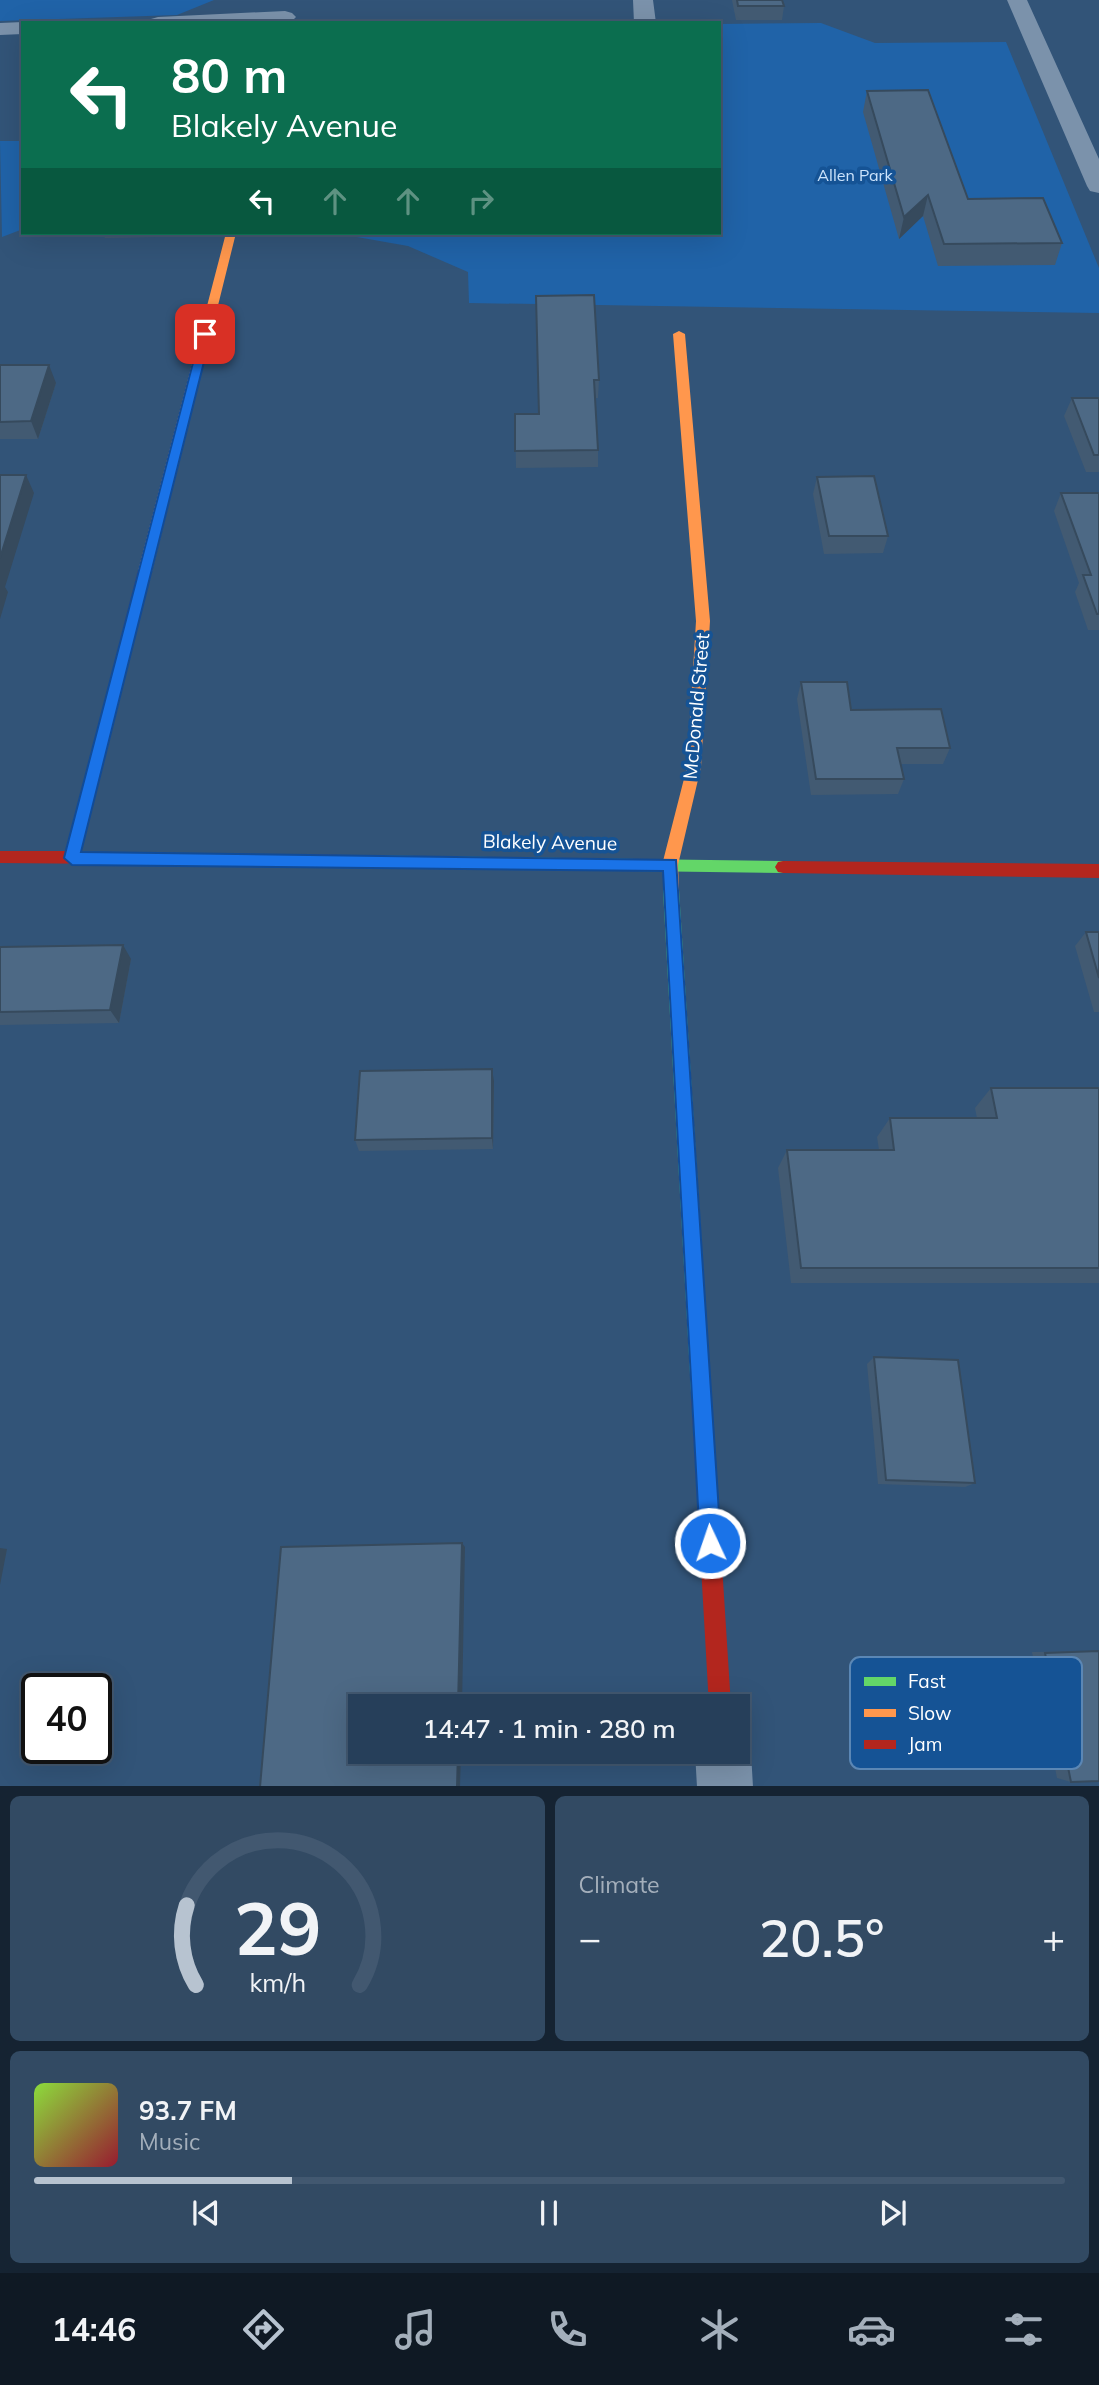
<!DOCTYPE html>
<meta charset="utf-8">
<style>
:root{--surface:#263f5a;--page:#324a63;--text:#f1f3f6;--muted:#a4afbb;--line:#425870;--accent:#b7c3d0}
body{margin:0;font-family:Mulish,sans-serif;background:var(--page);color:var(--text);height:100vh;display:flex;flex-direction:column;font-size:26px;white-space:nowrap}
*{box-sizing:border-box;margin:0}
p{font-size:23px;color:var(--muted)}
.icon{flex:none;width:38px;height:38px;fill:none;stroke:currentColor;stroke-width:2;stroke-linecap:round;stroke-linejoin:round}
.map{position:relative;height:1786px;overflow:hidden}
.details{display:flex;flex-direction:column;gap:10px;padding:10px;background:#152332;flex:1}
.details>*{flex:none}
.guide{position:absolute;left:21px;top:21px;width:700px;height:214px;border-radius:0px;box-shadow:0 7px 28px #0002,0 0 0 2px var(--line);background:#0b6e4f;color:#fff;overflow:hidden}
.speed{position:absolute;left:21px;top:1673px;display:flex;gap:14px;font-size:35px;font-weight:700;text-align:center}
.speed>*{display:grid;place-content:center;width:91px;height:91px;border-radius:50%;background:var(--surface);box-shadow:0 7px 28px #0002,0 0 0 2px var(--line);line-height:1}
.speed .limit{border:4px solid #111;border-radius:10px;background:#fff;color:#111}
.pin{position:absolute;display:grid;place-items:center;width:60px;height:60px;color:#fff;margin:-30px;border-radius:14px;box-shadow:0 4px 10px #0006}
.me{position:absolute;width:77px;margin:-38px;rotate:357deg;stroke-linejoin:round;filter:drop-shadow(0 0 5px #0008)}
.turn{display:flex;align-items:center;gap:24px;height:147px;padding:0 35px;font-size:32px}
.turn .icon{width:91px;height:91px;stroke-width:2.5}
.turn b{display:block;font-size:49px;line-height:60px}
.lanes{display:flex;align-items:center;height:66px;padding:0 35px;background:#0003;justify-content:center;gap:35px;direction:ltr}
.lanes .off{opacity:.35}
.big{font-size:52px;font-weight:600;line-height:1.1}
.details .widget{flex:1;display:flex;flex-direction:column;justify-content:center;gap:10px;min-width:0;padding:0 24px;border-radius:10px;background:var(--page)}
.details .dial{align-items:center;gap:0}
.dial svg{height:182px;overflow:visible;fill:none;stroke:var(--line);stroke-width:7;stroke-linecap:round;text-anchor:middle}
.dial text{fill:var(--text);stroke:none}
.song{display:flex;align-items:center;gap:21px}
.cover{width:84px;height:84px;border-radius:10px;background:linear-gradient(135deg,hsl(90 70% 55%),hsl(350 70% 35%))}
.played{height:7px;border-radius:4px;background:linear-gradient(90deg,var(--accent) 25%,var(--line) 25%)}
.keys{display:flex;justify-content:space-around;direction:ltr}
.heat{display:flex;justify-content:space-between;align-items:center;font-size:38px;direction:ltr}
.details .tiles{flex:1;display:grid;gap:10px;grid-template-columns:1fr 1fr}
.widget:last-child{grid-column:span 2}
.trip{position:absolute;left:348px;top:1694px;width:402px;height:70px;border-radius:0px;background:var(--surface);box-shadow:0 7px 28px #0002,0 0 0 2px var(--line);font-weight:600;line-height:70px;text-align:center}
.tab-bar{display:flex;height:112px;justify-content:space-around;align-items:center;background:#0f1924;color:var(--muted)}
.tab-bar .icon{width:49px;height:49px}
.tab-bar .on{color:var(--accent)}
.tab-bar b{font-size:32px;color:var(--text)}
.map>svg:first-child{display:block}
</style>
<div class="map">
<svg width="1099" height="1787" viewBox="0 0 1099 1787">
<rect width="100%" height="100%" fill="#325478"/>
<path fill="#2063a8" d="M 0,0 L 214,0 L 177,15 L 0,21 Z
M 821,23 L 875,43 L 1006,42 L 1099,268 L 1099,313 L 469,303 L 468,272 L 408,246 L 334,233 L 719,233 L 719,24 Z
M 0,141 L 23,141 L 23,229 L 2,237 Z"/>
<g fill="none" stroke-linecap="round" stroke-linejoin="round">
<path fill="#7b92ab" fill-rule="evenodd" d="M 633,0 L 653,0 L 656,23 L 634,23 Z
M 1007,0 L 1027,0 L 1099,159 L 1099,193 L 1090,191 L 1087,186 Z
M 285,11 L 292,13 L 296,17 L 292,21 L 148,23 L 151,19 L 158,17 Z
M 23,22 L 28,23 L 23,23 L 23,34 L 0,35 L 0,23 Z
M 738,1731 L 743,1732 L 751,1752 L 753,1787 L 697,1787 L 695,1752 L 738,1752 Z"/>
<path fill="#63d668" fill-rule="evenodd" d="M 340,855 L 783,861 L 788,862 L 791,867 L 788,872 L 783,873 L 340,867 L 335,866 L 332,861 L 335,856 Z
M 671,883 L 677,885 L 679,890 L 711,1392 L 708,1399 L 701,1402 L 694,1399 L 691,1392 L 663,890 L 665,885 Z"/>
<path fill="#ff974d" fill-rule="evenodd" d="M 226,233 L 236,233 L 152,571 L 145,576 L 138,571 Z
M 679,331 L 685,334 L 710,621 L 701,767 L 678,865 L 679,890 L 677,895 L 665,895 L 662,865 L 687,767 L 696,621 L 673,334 Z"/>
<path fill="#b3261e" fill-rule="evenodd" d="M 145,566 L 152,571 L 81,852 L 340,855 L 345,856 L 348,861 L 345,866 L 0,863 L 0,851 L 66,851 L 138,571 Z
M 783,861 L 1099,864 L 1099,878 L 783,873 L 778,872 L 775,867 L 778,862 Z
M 701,1382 L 708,1385 L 711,1392 L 731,1706 L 709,1706 L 691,1392 L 694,1385 Z"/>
</g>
<path fill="#425a72" d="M 732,0 L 782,0 L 784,6 L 782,20 L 736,20 Z
M 867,91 L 968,199 L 1062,243 L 1055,265 L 938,266 L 923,216 L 899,239 L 863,112 Z
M 103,233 L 157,233 L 156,237 L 105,238 Z
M 536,296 L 599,380 L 598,398 L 595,398 L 598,450 L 598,467 L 516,468 L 515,414 L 539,414 Z
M 0,365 L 56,383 L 38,439 L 0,439 Z
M 1072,398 L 1099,398 L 1099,472 L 1086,472 L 1064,416 Z
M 817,477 L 888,536 L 883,553 L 824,554 L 813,494 Z
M 1061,493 L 1099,493 L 1099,630 L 1088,630 L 1075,592 L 1079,583 L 1054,511 Z
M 801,682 L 851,710 L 950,748 L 943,764 L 901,764 L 904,779 L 898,794 L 811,795 L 797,699 Z
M 1086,932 L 1099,932 L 1099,1012 L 1094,1012 L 1075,946 Z
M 0,947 L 131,959 L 119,1023 L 0,1025 Z
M 494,1081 L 493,1149 L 359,1151 L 355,1140 Z
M 991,1088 L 1099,1088 L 1099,1283 L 791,1283 L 778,1168 L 787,1150 L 879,1150 L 877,1137 L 890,1118 L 977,1118 L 975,1108 Z
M 874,1357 L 975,1483 L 965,1487 L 878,1484 L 867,1364 Z
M 1099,1651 L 1071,1782 L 1057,1778 L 1032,1652 Z"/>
<path fill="#364a5d" d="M 928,195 L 923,216 L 899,239 L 904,217 Z
M 49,365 L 56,383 L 38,439 L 31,421 Z
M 26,475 L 34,493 L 5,587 L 8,592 L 0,619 L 0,558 Z
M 123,945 L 131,959 L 119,1023 L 110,1010 Z
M 492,1069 L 494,1081 L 493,1149 L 492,1138 Z
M 462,1543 L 465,1547 L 462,1706 L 458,1706 Z
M 0,1548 L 7,1549 L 0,1585 Z
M 458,1752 L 461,1752 L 460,1787 L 457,1787 Z"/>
<path fill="#4d6985" stroke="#364a5d" stroke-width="2" d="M 737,0 L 782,0 L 784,6 L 738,6 Z
M 928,90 L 968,199 L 1043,198 L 1062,243 L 944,244 L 928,195 L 904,217 L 867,91 Z
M 594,295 L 599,380 L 594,380 L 598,450 L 515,451 L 515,414 L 539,414 L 536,296 Z
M 0,365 L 49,365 L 31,421 L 0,422 Z
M 1072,398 L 1099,398 L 1099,455 L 1094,455 Z
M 0,475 L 26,475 L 0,558 Z
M 874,476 L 888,536 L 829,536 L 817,477 Z
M 1061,493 L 1099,493 L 1099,614 L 1097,614 L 1083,575 L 1091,575 Z
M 801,682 L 847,682 L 851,710 L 941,709 L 950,748 L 897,748 L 904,779 L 816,779 Z
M 1086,932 L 1099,932 L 1099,978 Z
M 123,945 L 110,1010 L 0,1012 L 0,947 Z
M 492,1069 L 492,1138 L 355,1140 L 360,1071 Z
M 991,1088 L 1099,1088 L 1099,1268 L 801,1268 L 787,1150 L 894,1150 L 890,1118 L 997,1118 Z
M 874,1357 L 958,1360 L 975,1483 L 886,1480 Z
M 462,1543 L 458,1706 L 360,1706 L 360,1752 L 458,1752 L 457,1787 L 260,1787 L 281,1547 Z
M 1099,1651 L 1099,1781 L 1071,1782 L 1045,1653 Z"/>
<path fill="#1a73e8" stroke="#114b97" stroke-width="2" d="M 201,332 L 211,334 L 81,852 L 676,860 L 721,1543 L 718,1551 L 710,1554 L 703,1551 L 700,1543 L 663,871 L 72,865 L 64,858 Z"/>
<g text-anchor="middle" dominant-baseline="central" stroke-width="7" stroke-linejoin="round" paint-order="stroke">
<g font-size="16" fill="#cde4fc" stroke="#155395">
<text x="855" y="175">Allen Park</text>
</g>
<g font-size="19" fill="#fff" stroke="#155395">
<text transform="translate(696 706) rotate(-85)">McDonald Street</text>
<text transform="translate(550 842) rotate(1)">Blakely Avenue</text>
</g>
</g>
<rect x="850" y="1657" width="232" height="112" rx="10" fill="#155395" stroke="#5b87b5" stroke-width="2"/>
<rect x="864" y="1677" width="32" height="9" fill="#63d668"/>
<rect x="864" y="1709" width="32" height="8" fill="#ff974d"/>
<rect x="864" y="1740" width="32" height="9" fill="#b3261e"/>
<g font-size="19" fill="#fff">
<text x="908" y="1688">Fast</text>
<text x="908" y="1720">Slow</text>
<text x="908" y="1751">Jam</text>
</g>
</svg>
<div class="speed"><div class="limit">40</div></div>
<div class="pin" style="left:205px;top:334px;background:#d93025"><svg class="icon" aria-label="arrive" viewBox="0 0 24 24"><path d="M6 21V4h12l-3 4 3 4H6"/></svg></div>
<svg class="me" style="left:710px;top:1543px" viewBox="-20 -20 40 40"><circle r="17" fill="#1a73e8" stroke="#fff" stroke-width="3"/><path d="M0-11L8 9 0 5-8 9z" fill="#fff"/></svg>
<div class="trip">14:47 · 1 min · 280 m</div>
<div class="guide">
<div class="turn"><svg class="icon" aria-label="left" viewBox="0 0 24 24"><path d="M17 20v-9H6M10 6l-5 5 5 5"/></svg><div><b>80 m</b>Blakely Avenue</div></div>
<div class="lanes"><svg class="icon" aria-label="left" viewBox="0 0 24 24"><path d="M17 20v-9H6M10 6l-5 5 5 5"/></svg><svg class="icon off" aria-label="ahead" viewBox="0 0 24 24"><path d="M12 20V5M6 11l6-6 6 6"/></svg><svg class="icon off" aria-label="ahead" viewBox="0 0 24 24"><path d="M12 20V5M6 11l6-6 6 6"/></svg><svg class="icon off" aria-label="right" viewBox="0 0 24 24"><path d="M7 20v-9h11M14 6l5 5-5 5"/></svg></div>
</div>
</div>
<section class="details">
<div class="tiles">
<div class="widget dial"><svg viewBox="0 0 100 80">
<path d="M14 69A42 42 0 1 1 86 69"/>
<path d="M14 69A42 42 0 0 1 10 34" stroke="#b7c3d0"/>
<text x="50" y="56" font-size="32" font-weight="700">29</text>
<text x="50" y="72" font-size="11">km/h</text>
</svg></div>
<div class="widget"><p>Climate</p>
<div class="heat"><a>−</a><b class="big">20.5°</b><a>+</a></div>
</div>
<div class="widget">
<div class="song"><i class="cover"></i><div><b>93.7 FM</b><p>Music</p></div></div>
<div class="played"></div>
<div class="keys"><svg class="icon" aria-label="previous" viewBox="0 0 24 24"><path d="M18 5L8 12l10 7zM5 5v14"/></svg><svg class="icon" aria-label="pause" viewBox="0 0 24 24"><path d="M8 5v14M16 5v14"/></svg><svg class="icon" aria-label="next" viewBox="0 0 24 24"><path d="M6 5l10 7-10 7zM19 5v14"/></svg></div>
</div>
</div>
</section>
<nav class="tab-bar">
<b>14:46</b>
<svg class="icon on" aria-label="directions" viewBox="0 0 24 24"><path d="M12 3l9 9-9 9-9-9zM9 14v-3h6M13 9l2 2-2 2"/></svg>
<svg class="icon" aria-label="music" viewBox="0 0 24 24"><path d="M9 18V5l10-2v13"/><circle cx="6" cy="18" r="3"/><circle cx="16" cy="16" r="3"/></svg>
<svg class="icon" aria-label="phone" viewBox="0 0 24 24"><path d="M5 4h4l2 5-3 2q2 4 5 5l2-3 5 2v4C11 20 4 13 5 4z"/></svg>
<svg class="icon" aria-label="climate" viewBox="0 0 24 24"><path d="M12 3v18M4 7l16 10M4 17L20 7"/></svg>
<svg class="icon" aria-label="car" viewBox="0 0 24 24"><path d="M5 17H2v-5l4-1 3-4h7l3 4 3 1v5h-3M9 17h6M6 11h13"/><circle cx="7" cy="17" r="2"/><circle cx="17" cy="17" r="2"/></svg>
<svg class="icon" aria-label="filters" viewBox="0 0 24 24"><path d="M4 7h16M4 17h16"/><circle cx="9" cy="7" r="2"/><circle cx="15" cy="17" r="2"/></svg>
</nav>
